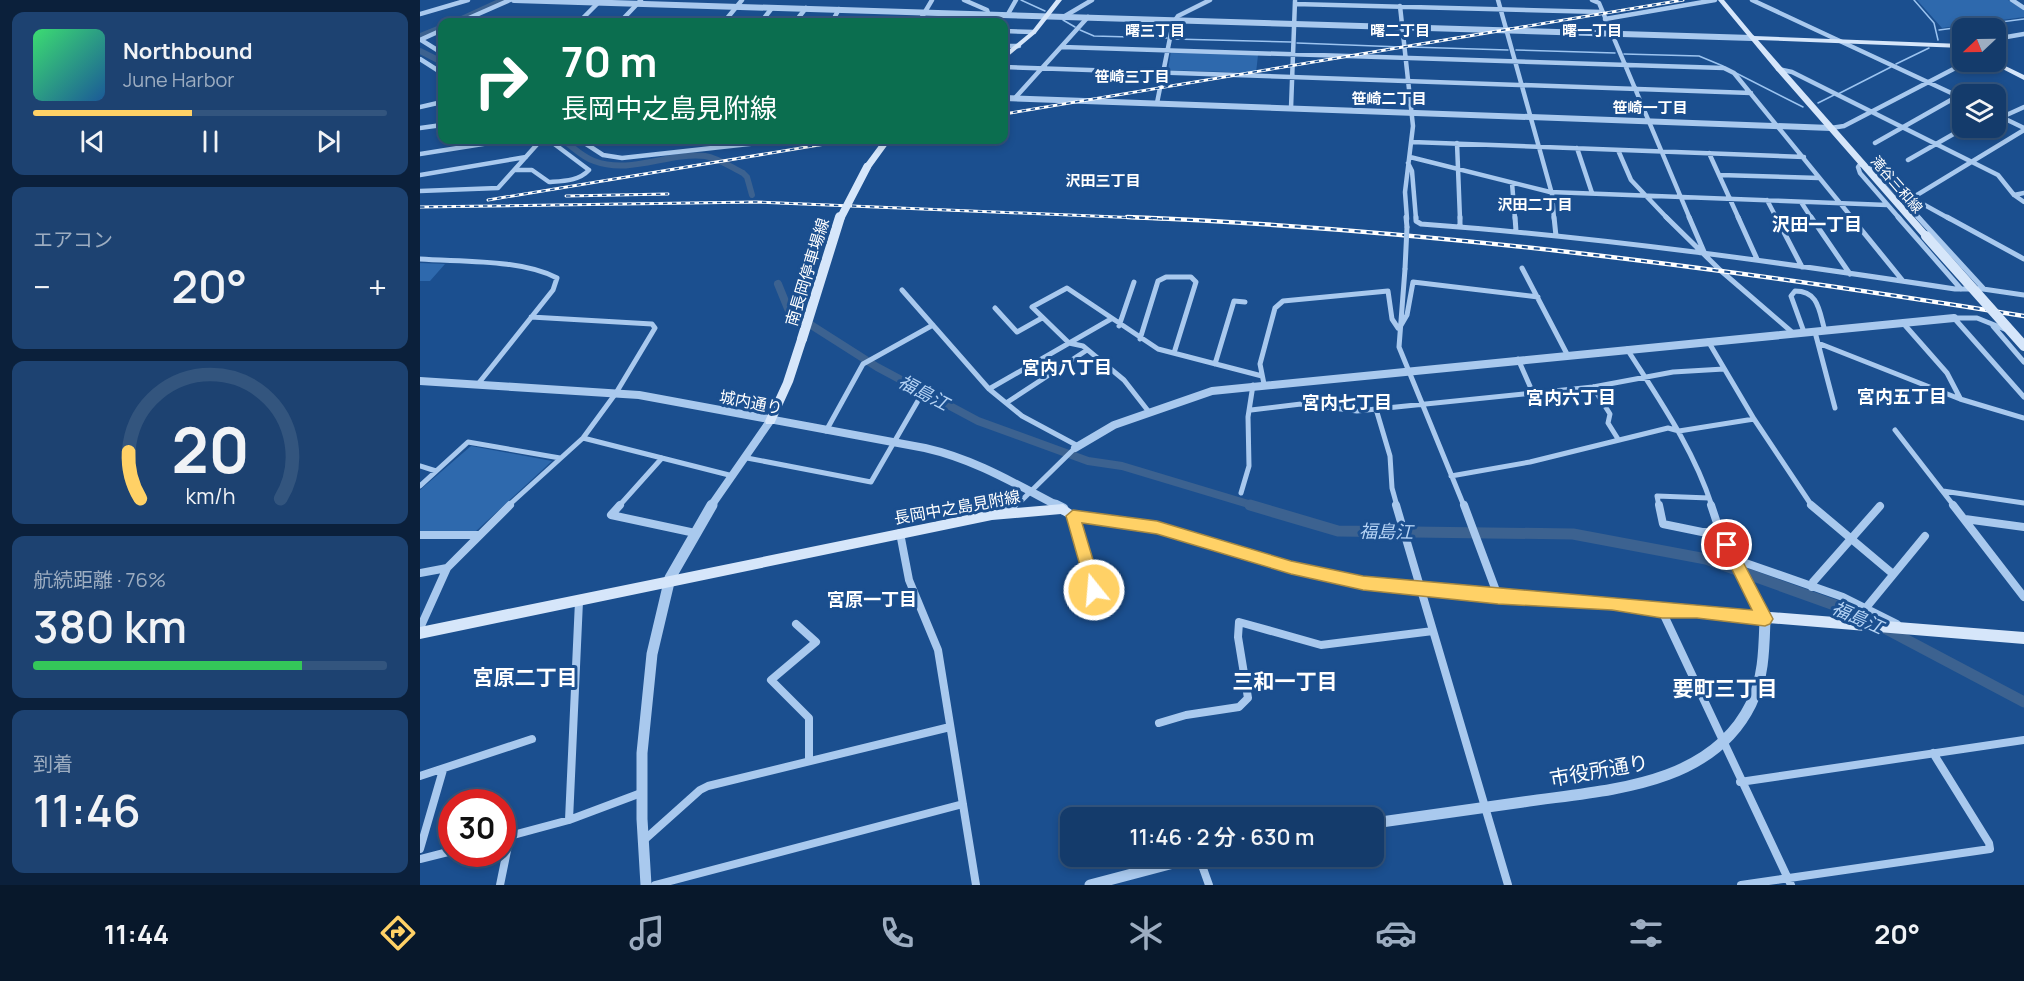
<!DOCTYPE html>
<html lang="ja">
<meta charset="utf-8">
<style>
:root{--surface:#143b6b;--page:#1d4271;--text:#f1f3f6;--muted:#9dadc1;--line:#33557e;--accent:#ffd166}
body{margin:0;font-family:Manrope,"Noto Sans JP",sans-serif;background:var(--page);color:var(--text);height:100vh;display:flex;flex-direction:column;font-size:22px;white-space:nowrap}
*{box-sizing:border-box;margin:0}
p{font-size:20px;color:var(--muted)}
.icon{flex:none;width:33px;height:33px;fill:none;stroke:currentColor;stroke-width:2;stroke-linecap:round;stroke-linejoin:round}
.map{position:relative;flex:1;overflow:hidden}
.sheet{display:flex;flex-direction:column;gap:12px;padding:12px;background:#0b203b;width:420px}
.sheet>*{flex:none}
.banner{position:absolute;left:18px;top:18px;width:570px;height:126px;border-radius:12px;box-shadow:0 3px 9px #0003,0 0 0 2px var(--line);background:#0b6e4f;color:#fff;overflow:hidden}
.needle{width:39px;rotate:248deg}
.controls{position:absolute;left:1532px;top:18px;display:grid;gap:12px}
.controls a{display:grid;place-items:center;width:54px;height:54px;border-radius:12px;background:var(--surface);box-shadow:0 3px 9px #0003,0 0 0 2px var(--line);font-size:30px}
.speed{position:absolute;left:18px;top:789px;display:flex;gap:12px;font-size:30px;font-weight:700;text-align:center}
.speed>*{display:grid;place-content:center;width:78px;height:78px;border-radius:50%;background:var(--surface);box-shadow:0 3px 9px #0003,0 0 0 2px var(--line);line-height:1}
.speed .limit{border:9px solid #d22;background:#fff;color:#111}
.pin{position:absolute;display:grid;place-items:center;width:51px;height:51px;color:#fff;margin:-26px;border:3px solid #fff;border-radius:50%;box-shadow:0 2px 6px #0007}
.me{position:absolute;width:66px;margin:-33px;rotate:343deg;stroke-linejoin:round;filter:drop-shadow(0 0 4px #0008)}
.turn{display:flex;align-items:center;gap:21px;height:126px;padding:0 24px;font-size:27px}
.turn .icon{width:78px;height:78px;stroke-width:2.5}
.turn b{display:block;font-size:42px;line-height:51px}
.big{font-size:45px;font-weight:600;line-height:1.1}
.sheet .tile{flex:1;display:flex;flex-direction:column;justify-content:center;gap:9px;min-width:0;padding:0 21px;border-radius:12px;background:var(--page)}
.sheet .dial{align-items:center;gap:0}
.dial svg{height:156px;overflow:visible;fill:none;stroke:var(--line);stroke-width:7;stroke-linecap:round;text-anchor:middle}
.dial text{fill:var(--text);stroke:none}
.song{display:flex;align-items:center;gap:18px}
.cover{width:72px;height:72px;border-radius:9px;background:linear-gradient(135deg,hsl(140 70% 55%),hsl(210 70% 35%))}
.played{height:6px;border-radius:3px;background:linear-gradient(90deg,var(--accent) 45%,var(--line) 45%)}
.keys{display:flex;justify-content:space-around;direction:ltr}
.heat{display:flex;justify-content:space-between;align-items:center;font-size:33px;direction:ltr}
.charge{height:9px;border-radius:4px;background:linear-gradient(90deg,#34c759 76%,var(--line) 0)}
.trip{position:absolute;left:640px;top:807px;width:324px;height:60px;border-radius:12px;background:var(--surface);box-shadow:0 3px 9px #0003,0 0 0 2px var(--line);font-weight:600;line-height:60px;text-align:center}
.dock{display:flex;height:96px;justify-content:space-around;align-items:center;background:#08182b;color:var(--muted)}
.dock .icon{width:42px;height:42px}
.dock .selected{color:var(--accent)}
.dock b{font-size:27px;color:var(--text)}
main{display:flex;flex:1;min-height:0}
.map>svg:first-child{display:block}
</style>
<main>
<section class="sheet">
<div class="tile">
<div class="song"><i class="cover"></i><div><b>Northbound</b><p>June Harbor</p></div></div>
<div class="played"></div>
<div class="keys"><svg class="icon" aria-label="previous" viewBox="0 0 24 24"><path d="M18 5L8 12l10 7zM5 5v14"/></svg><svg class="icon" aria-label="pause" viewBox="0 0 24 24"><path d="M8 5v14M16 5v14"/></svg><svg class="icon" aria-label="next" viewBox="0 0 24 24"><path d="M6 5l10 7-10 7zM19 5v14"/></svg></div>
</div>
<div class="tile"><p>エアコン</p>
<div class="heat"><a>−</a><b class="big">20°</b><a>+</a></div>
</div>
<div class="tile dial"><svg viewBox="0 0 100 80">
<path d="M14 69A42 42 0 1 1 86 69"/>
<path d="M14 69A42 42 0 0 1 8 45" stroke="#ffd166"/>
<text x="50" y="56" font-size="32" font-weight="700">20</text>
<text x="50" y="72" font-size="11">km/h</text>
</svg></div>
<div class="tile"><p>航続距離 · 76%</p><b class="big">380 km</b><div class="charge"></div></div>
<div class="tile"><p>到着</p><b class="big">11:46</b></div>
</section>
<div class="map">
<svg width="1604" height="885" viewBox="0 0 1604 885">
<rect width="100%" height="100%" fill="#1b4f8f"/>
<path fill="#2e69ad" d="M 1497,0 L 1588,0 L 1604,10 L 1604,17 L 1522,28 Z
M 751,51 L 838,55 L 836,73 L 748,70 Z
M 0,263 L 25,264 L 10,281 L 0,281 Z
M 51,446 L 132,461 L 55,532 L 0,532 L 0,490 Z"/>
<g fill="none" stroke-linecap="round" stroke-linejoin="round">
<path stroke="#9cc4f0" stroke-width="1.5" d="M 601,0 L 625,11
M 1494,0 L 1514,23 L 1518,40
M 643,20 L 655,27
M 660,30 L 674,36 L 747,38
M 1519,30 L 1604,19
M 754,39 L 871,42
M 877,43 L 981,47
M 990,47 L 1088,50
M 1096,50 L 1195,53
M 1204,54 L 1279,56 L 1303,66
M 1476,64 L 1509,48
M 1316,73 L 1383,107
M 1418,94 L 1471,67
M 1398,103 L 1414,95"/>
<path stroke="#3c6290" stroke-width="6" d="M 0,51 L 22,62
M 143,140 C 153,147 162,157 174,161 C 211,175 247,152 285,156 C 298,158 311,167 323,173 L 327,177 L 332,195"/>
<path stroke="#3c6290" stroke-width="8" d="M 358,284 L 369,311 L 457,367 L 558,421 L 668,461 L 702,466 L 835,506"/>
<path stroke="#3c6290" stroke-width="11" d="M 830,505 L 918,531 L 1153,534 L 1286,559 L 1434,612 L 1604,702"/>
<path fill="#3c6290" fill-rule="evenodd" d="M 76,0 L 89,0 L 40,22 L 28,22 Z
M 22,24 L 22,30 L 0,40 L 0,33 Z"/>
<path stroke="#a9c9ee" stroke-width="4.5" d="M 544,0 L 567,10 L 568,13
M 1078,0 L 1132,194 L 1134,219
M 1172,0 L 1179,3 L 1270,219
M 1332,0 L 1542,98
M 1592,0 L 1604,8
M 875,4 L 1182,12
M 980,6 L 993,126 L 985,192 L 987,219
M 0,14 L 48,0
M 588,14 L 596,0
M 645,16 L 672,0
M 1185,19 L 1295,0
M 40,22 L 90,0
M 159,22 L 181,0
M 200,22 L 221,0
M 304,22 L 322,0
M 341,22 L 352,8
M 375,22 L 386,8
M 412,22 L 419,9
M 499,22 L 512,0
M 584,31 L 614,32
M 1575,39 L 1604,34
M 0,40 L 22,30
M 1,40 L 22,53
M 584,46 L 599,46
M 642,47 L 1304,68 L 1314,73 L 1433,219
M 0,59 L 22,73
M 584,67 L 1331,93
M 1358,69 L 1372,72 L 1578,175 L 1594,195 L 1604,202
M 595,98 L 668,17
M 737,103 L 753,23 L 758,16 L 790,0
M 0,107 L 22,102
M 871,108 L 875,1
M 1575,114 L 1604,128
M 1582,117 L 1604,107
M 0,128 L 22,125
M 1411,128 L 1424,126 L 1547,62
M 160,140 L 183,155 L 202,158 L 338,143 L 341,140
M 388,140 L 397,140
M 992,142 L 1384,157
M 1037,143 L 1040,219
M 1455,143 L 1538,96
M 1157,148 L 1172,193
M 1198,150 L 1211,180 L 1248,219
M 1289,153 L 1319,219
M 0,154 L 88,140
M 990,157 L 1130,192 L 1467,205
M 1488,160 L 1544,128
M 988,163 L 992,171 L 996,219
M 95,170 L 112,170 L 129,182 C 143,181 159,181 169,170 L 129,140
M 0,175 L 106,157
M 1300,175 L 1399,178
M 1092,183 L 1095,219
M 0,191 L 78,188 L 121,140
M 1594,195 L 1604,193
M 1479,196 L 1492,198 L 1530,219
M 1492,198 L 1604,130
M 1347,200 L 1357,219
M 1381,202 L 1392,219
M 1480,219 L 1440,173 L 1438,167 L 1441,163 L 1461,176 L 1500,219"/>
<path stroke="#a9c9ee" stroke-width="5" d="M 986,217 L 987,227
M 996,217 L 996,221 L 1001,224 C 1180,237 1358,262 1535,289 L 1563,289 L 1604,295
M 1040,217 L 1040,226
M 1095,217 L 1096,231
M 1134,217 L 1136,236
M 1246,217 L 1300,270 L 1373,333
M 1269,217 L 1285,254
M 1318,217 L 1337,259
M 1356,217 L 1382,267
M 1391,217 L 1430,274
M 1431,217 L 1483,281
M 1478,217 L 1541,289
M 1498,217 L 1563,288
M 1527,217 L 1604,259
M 0,259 C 41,262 101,259 137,278 L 133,290 L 58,384
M 1102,268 L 1147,354
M 985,269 L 979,347 L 1044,506
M 482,290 L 569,389 L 602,416 L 658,446
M 575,308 L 597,332 L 622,318
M 1534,318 L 1604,397
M 1534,318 L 1557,318 L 1587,330
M 1483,323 L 1527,373 L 1540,398
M 699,326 L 714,282
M 1573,326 L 1604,362
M 980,327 L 987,315 L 993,282 L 1118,297
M 1384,332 L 1371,296 L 1375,291 C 1399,291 1399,311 1405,331
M 1395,332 L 1415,408
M 720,339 L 738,281 L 746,277 L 771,277 L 776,282 L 754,353
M 1288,341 L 1334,419 L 1392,506
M 1398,343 L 1540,399 L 1604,418
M 1207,349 C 1240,401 1273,448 1292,506
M 1098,359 L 1113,393
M 795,364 L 814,301 L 825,302
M 844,384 L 840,364 L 855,308 L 863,301 L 968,291 L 972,319 L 978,328
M 1173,387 L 1190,414 L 1188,423 L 1198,439
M 569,389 L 691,319
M 586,403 L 667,350
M 956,409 L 970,456 L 972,488 L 977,506
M 831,410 L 881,404 L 937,411 L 1173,387 L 1253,372 L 1304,369
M 729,412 L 704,380 L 663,346 L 649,343 L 612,307 L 647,288 L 738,349 L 842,376
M 1475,430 L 1534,506
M 406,431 L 443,364 L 513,325
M 163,438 L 313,476
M 327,458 L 451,482 L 499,399
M 0,466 L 16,471
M 1031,476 L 1110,462 L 1248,428 L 1259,431 L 1334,419
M 0,486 L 48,442 L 140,458
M 1523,491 L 1604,503
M 821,493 L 829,466 L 828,417 L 833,385
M 88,506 L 163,438 L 196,393 L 235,328 L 232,324 L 111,317
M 199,506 L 242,458
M 592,506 L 602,500 L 655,448
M 1239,506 L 1237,496 L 1289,498"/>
<path stroke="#a9c9ee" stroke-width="8" d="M 200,505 L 191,515 L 275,533
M 976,505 L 1088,885
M 1044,505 L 1078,596
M 1239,505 L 1243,524 L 1282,532 L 1300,532
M 1291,505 L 1300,532 L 1344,617
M 1391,505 L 1473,574
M 1533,505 L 1604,597
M 584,511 L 594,505
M 653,516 L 681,611
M 1545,519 L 1604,527
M 480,533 L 489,580 L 518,650 L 556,885
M 0,535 L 58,535
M 1314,559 L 1423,597 L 1477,624
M 0,573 L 27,568
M 1392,587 L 1393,582 L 1460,506
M 1445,609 L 1505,536
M 1242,611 L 1371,885
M 376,624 L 396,642 L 351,680 L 389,718 L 389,760
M 0,628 L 27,568 L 90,505
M 739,723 L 766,715 L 819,707 L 828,698 L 818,637 L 819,622 L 901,645 L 1013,631
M 0,776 L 112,739
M 1320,782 L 1604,740
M 149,820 L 159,601
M 82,838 L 149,820 L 221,793
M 223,841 L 280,790 L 288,786 L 530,727
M 0,849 L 23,770
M 779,857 L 789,885
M 0,859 L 32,851
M 80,885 L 90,836
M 235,885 L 543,804
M 1321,885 L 1570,849 L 1569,843 L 1513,753"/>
<path stroke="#a9c9ee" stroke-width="6" d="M 94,0 L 1332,38
M 584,98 L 1411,128"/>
<path stroke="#a9c9ee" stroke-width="8" d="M 0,381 L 219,395 L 505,448 C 554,459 594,483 638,506
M 655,448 L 694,425 L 792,391 L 1534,318
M 291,506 L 350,421"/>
<path stroke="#a9c9ee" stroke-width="11" d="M 635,505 L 643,509
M 954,823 C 1004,816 1053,809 1103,802 C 1183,790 1290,788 1331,704 C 1344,677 1344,648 1345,619
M 226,885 L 222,819 L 222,753 L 232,654 L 250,578 L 292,505
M 670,885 L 780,856"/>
<path fill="#d6e6fa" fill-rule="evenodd" d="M 636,0 L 642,0 L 616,33 L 586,58 L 584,59 L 584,54 L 612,31 Z
M 1298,0 L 1304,0 L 1334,36 L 1542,44 L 1542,48 L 1338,40 L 1509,234 L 1509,238 L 1503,238 L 1356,70 Z
M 1575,61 L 1604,75 L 1604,80 L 1569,62 Z
M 463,140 L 471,140 L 450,169 L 444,169 L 443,167 Z
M 382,336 L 387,339 L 373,382 L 354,424 L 346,424 L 345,421 L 363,382 L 377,339 Z
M 643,504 L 655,512 L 737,522 L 871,562 L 970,582 L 1604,632 L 1604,644 L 970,592 L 871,572 L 737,532 L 653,521 L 641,514 L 572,520 L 0,639 L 0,627 L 572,510 Z"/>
<defs>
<path id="rail-far1" d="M 584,114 L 1263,0
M 146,196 L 248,194
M 68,200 L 429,140
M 0,207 L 336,202 L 744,219"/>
<path id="rail" d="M 707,217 C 1008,229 1307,268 1604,316"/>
</defs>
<use href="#rail-far1" stroke="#fff" stroke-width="3"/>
<use href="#rail" stroke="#fff" stroke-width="4.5"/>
<use href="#rail-far1" stroke="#1b4f8f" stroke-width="1.5" stroke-dasharray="4.5" stroke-linecap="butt"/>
<use href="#rail" stroke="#1b4f8f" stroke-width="2" stroke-dasharray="6" stroke-linecap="butt"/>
<path stroke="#a9c9ee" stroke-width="5" d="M 985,269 L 987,227"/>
<path stroke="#d6e6fa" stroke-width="8" d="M 420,219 L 447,167"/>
<path stroke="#d6e6fa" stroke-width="10" d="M 1506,236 L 1604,346
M 382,339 L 420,217"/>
</g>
<path fill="#ffd166" stroke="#a68842" stroke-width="1.5" d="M 653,510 L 737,521 L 871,561 L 943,576 L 1332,610 L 1300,545 L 1307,539 L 1312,541 L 1353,619 L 1350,624 L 1345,626 L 1277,618 L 1242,618 L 1192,610 L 1078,604 L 943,590 L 871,574 L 737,534 L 662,523 L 682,590 L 680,595 L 674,597 L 669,595 L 667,590 L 646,516 Z"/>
<g text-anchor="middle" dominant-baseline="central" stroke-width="6" stroke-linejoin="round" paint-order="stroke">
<g font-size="14" fill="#fff" stroke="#1b4f8f">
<text transform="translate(1477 184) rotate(49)">滝谷三和線</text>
</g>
<g font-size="15" font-weight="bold" fill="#fff" stroke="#1b4f8f">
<text x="735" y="30">曙三丁目</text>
<text x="980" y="30">曙二丁目</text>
<text x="1172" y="30">曙一丁目</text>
<text x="712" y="76">笹崎三丁目</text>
<text x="969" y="98">笹崎二丁目</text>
<text x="1230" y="107">笹崎一丁目</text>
<text x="683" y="180">沢田三丁目</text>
<text x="1115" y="204">沢田二丁目</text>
</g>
<g font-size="16" fill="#fff" stroke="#1b4f8f">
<text transform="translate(387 272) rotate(-73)">南長岡停車場線</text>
<text transform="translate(331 402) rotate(11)">城内通り</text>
<text transform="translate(537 507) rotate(-10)">長岡中之島見附線</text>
</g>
<g font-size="18" font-weight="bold" fill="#fff" stroke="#1b4f8f">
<text x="1397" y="224">沢田一丁目</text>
<text x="647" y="367">宮内八丁目</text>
<text x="1482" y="396">宮内五丁目</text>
<text x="1151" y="397">宮内六丁目</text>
<text x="927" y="402">宮内七丁目</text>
<text x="452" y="599">宮原一丁目</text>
</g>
<g font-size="18" font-style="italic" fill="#b5d3f5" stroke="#1b4f8f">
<text transform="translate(504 392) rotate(28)">福島江</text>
<text transform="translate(966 531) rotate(1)">福島江</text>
<text transform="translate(1438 617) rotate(24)">福島江</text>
</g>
<g font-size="20" fill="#fff" stroke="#1b4f8f">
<text transform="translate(1179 770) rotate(-10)">市役所通り</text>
</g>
<g font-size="21" font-weight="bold" fill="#fff" stroke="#1b4f8f">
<text x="105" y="677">宮原二丁目</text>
<text x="865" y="681">三和一丁目</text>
<text x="1305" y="688">要町三丁目</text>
</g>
</g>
</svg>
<div class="controls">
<a><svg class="needle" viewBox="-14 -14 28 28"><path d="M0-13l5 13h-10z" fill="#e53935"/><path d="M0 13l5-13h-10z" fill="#9dadc1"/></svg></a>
<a><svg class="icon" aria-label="layers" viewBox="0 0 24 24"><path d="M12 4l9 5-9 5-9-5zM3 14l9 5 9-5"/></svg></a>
</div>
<div class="speed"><div class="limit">30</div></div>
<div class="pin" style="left:1307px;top:545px;background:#d93025"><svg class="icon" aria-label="arrive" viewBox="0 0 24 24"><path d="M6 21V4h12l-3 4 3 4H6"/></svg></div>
<svg class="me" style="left:674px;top:590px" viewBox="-20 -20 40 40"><circle r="17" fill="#ffd166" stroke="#fff" stroke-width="3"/><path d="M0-11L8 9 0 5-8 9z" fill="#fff"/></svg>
<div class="trip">11:46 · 2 分 · 630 m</div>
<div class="banner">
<div class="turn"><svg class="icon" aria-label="right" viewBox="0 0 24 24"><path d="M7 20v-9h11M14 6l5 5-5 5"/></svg><div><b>70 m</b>長岡中之島見附線</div></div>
</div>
</div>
</main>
<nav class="dock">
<b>11:44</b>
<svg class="icon selected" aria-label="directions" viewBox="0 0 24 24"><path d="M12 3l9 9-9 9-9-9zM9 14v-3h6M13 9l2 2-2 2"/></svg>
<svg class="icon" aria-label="music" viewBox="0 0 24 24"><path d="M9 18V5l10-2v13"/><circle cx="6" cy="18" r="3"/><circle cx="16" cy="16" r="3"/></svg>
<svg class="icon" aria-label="phone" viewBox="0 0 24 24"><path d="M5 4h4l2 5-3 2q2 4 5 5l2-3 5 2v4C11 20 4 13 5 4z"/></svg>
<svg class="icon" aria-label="climate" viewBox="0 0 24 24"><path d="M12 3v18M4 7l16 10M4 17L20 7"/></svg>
<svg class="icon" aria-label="car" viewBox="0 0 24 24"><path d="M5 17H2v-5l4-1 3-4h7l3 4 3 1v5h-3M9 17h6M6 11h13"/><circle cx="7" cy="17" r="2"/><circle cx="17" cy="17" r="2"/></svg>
<svg class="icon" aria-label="filters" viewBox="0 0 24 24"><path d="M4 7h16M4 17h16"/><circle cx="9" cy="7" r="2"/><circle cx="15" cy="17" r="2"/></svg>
<b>20°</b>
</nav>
